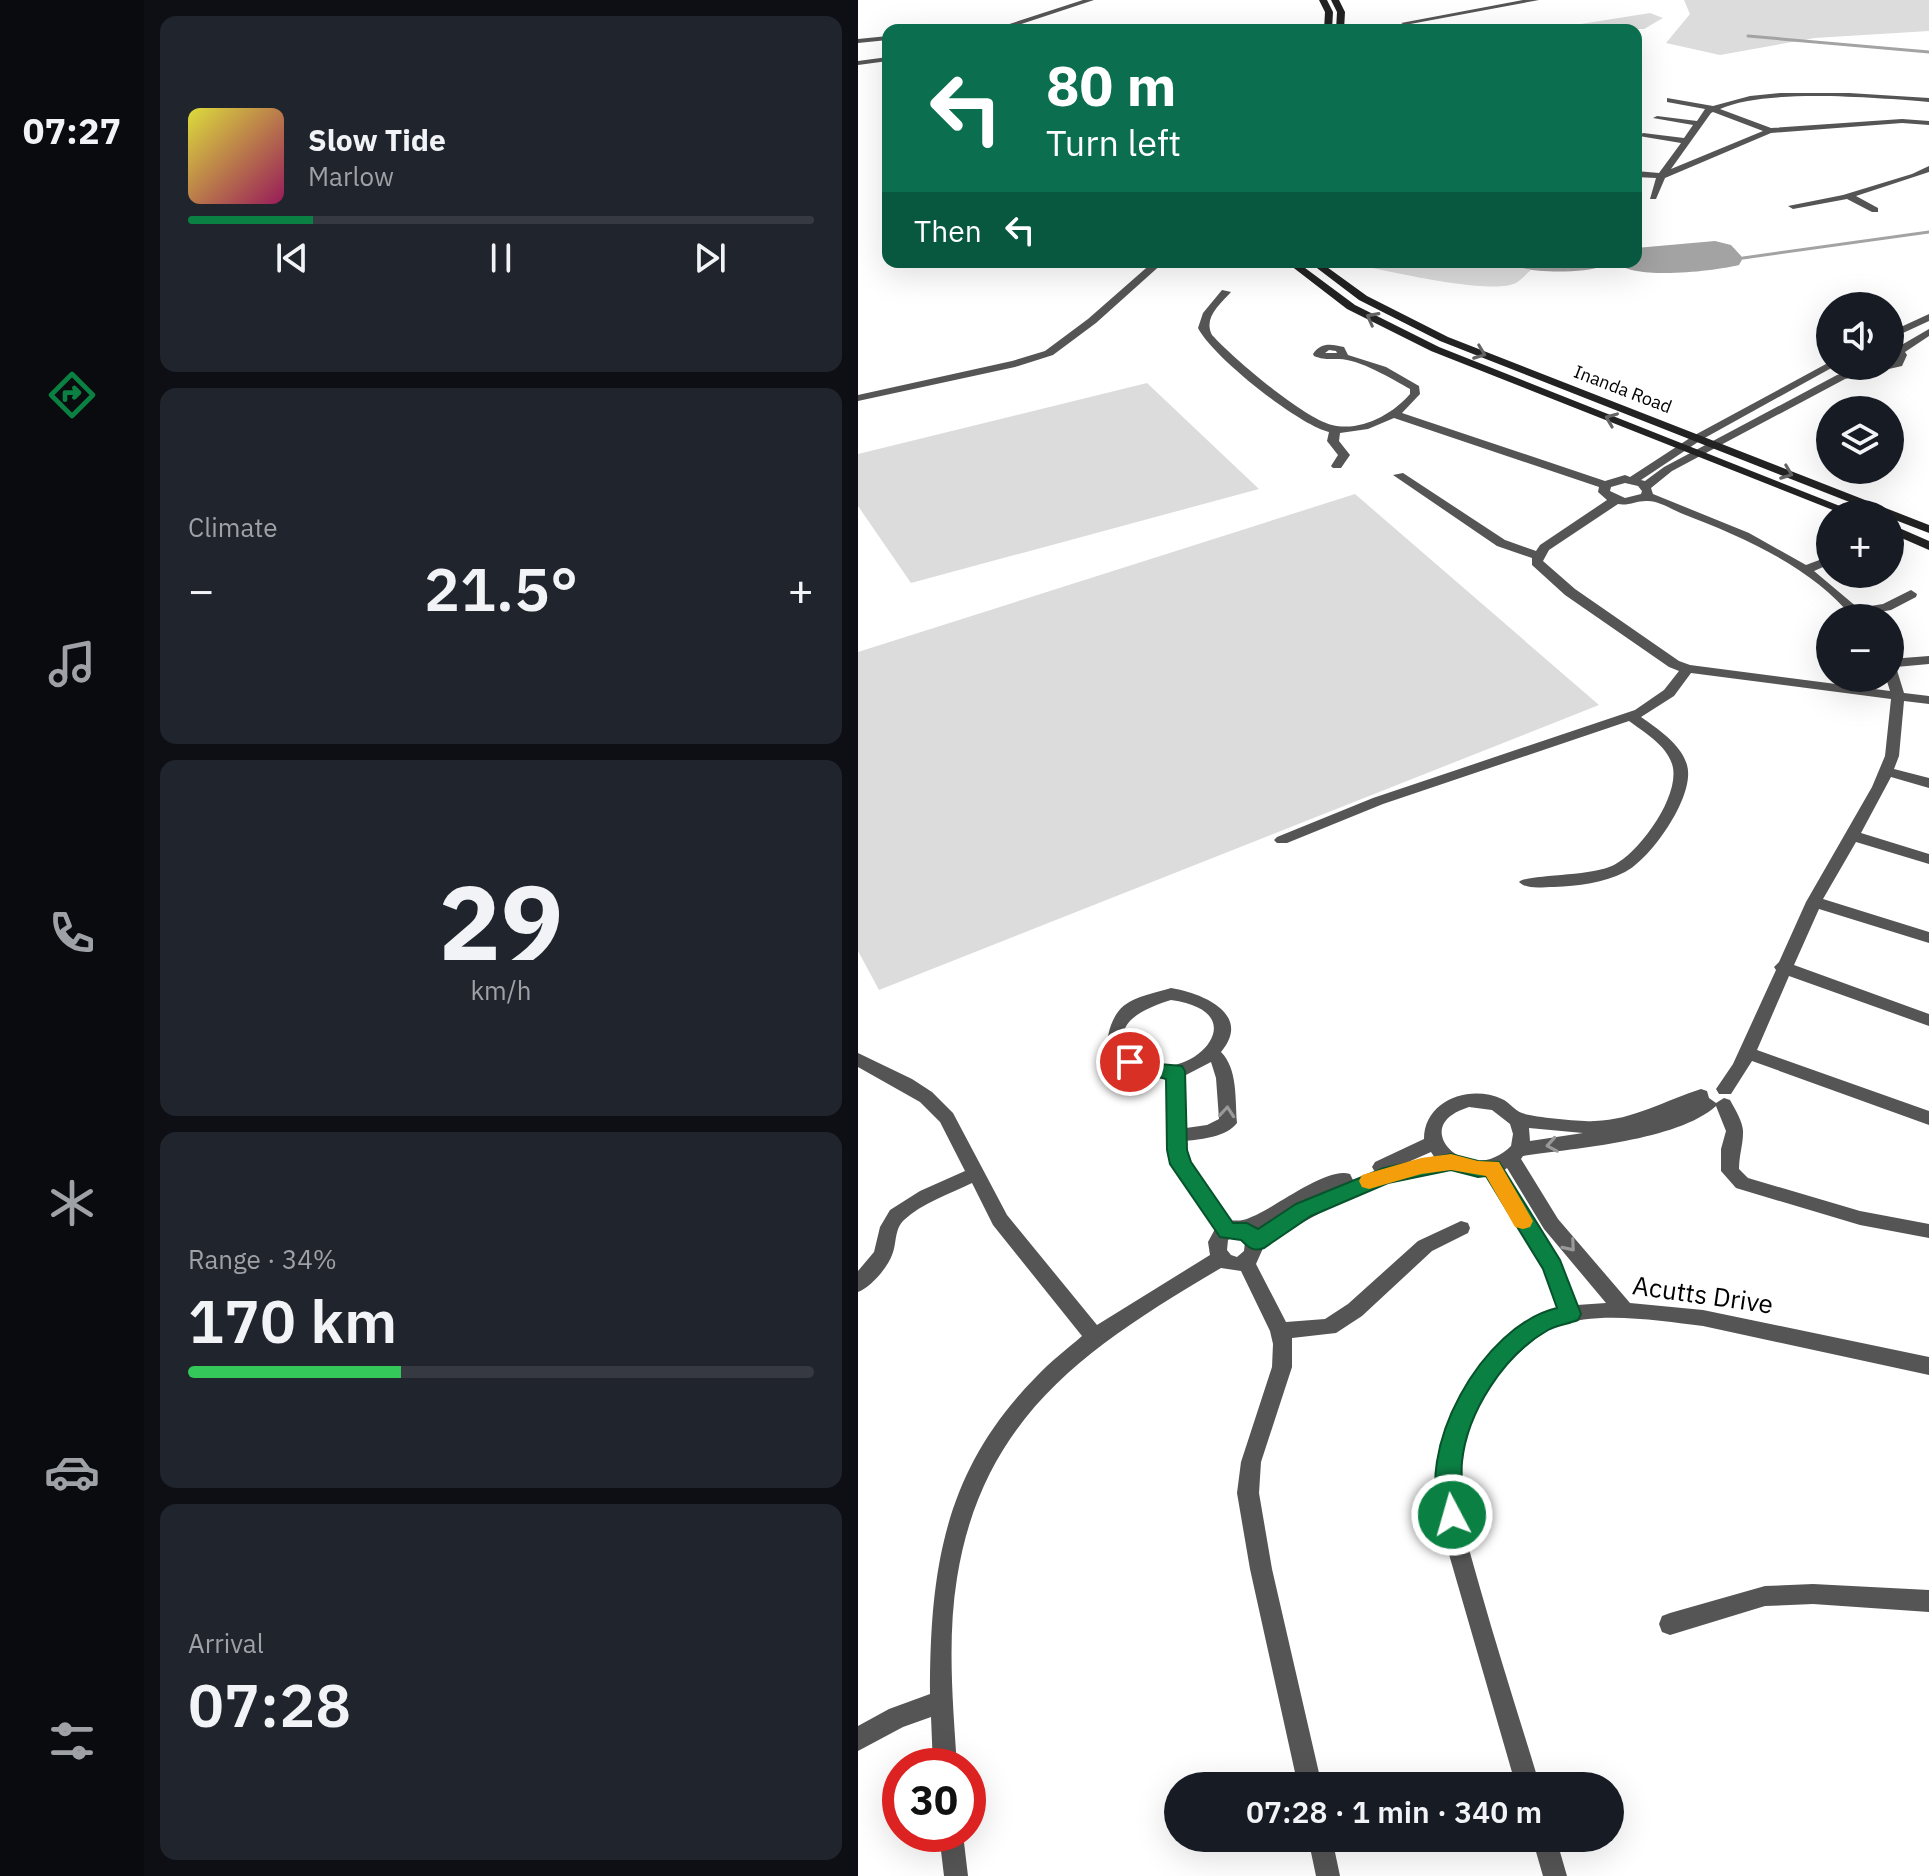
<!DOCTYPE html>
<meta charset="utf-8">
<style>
:root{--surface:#171b24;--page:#20242c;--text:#f1f3f6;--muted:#9ea1a6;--line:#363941;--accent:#0b8043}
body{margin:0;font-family:"IBM Plex Sans",sans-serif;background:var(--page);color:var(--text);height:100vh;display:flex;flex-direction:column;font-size:30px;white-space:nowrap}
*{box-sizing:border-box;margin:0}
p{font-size:26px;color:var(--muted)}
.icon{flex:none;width:44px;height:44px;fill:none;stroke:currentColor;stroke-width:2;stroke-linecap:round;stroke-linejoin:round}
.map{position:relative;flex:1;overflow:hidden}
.panel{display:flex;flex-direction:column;gap:16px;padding:16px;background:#0d0f14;width:714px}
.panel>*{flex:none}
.top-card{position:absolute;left:24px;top:24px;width:760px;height:244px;border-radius:16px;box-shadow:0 8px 32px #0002;background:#0b6e4f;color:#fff;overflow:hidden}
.tools{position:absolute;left:958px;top:292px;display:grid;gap:16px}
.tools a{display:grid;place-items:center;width:88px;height:88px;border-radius:50%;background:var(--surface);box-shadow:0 8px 32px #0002;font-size:40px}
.speed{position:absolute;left:24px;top:1748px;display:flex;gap:16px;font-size:40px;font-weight:700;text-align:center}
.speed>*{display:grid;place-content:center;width:104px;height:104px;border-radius:50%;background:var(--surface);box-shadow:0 8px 32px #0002;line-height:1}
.speed .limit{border:12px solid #d22;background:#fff;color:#111}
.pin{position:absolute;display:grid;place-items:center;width:68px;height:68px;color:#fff;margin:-34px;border:4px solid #fff;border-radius:50%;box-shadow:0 2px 8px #0007}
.me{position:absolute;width:88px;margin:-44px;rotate:354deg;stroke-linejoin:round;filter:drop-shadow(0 0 6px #0008)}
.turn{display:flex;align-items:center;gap:28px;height:168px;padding:0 32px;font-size:36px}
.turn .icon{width:104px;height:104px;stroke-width:2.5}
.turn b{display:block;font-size:56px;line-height:68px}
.then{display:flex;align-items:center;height:76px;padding:0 32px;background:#0003;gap:16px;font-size:30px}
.big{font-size:60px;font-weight:600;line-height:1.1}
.panel .tile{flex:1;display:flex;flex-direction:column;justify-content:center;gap:12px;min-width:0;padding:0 28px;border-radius:16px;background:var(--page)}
.panel .dial{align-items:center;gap:0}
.dial b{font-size:104px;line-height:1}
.song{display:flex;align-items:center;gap:24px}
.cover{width:96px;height:96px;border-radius:12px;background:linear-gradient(135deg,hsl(60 70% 55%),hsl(330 70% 35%))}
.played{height:8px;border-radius:4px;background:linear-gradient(90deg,var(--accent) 20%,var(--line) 20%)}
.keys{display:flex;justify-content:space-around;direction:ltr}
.heat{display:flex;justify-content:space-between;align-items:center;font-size:44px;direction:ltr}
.charge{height:12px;border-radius:6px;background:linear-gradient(90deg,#34c759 34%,var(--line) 0)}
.trip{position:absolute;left:306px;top:1772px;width:460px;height:80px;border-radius:40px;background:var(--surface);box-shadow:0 8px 32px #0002;font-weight:600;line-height:80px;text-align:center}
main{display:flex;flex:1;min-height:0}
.tabs{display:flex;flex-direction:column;width:144px;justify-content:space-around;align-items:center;background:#090b0e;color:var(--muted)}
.tabs .icon{width:56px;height:56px}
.tabs .current{color:var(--accent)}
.tabs b{font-size:36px;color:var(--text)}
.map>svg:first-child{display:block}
</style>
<main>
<nav class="tabs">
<b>07:27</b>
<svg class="icon current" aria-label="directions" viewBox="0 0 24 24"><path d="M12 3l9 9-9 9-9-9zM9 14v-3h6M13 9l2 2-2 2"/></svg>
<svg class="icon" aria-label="music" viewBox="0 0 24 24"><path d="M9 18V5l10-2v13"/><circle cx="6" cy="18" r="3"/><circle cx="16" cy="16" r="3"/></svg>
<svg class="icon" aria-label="phone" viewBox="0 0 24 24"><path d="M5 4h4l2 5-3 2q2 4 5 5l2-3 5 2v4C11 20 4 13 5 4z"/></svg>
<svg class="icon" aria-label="climate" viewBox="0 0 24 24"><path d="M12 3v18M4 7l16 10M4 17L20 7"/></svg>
<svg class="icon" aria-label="car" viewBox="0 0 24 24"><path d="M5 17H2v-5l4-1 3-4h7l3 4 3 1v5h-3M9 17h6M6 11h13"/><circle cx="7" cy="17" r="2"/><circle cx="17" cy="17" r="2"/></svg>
<svg class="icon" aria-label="filters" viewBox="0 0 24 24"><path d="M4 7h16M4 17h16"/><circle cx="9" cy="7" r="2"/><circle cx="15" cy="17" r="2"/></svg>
</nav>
<section class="panel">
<div class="tile">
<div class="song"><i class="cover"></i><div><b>Slow Tide</b><p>Marlow</p></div></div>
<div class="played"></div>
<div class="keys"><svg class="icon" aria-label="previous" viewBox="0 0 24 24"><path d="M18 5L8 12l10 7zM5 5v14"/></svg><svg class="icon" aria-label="pause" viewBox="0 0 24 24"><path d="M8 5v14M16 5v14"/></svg><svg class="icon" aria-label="next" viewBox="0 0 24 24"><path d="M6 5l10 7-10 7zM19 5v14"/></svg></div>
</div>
<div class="tile"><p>Climate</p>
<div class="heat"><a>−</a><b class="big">21.5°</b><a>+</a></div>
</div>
<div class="tile dial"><b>29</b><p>km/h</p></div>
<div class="tile"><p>Range · 34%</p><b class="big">170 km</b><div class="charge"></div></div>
<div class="tile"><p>Arrival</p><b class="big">07:28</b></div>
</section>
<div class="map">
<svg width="1071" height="1876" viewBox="0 0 1071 1876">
<rect width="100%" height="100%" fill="#fff"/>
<path fill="#dcdcdc" d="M 826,0 L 1071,0 L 1071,31 L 957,38 L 862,55 L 808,43 L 832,14 Z
M 792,13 L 805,18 L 786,29 L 685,30 Z
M 488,262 L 662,262 L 665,268 L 673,270 C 668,274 663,280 658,283 C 632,296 520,269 488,262 Z
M 289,383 L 401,489 L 53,583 L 0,506 L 0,454 Z
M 497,494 L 741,705 L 21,990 L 0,951 L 0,652 Z"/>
<path fill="#a3a3a3" d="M 857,241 L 873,245 L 885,258 L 881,265 C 857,271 775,281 758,262 L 778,262 L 778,248 Z
M 662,262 L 743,262 L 744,266 C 729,273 681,273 665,268 Z"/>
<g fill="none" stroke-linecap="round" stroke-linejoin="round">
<path stroke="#a3a3a3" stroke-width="3" d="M 890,36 L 1071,52
M 885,258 L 1071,232"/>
<path fill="#555" fill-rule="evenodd" d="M 225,0 L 236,0 L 145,30 L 133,30 Z
M 665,0 L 681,0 L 547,25 L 543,23 Z
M 30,36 L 30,40 L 0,43 L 0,39 Z
M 30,57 L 30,61 L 0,65 L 0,61 Z
M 922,93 L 991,93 L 1071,98 L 1071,102 C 1020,98 907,88 862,109 L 913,128 L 1044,119 L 1071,121 L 1071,125 L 1044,123 L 913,133 L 807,178 L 798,199 L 792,199 L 798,178 L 778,177 L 778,171 L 801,173 L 823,143 L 781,136 L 785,133 L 826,138 L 835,125 L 795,118 L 799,116 L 839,121 L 847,109 L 809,102 L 809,98 L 855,106 L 892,96 ZM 855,112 L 905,131 L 813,169 L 853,113 Z
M 1071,166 L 1071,172 L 998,196 L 1020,208 L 1020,212 L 1014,212 L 989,199 L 935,209 L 930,206 L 985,195 L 1054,174 Z
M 295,262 L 306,262 L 238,323 L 195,355 L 157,367 L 0,401 L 0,395 L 154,361 L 187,351 L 230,319 Z
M 364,290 L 373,292 C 362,304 345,318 354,335 C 375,358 445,418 474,425 C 502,432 534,415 552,394 L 552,389 C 534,379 501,359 481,359 C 471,359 466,360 456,356 L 455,354 C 463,342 473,344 486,347 L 490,355 L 528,367 L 561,386 L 562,394 L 544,413 L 747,481 L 767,475 L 772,477 L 835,436 L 968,364 L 977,366 L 843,440 L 783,480 L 787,481 L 806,467 L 979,375 L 999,369 L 1000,366 L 1032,366 L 1038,356 L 1032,350 L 1032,342 L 1040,347 L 1071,329 L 1071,336 L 1047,352 L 1049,355 L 1044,366 L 987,379 L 814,471 L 793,488 L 795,494 L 891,533 L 948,565 L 972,556 L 972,564 L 956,571 L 1000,608 L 1025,604 L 1053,590 L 1059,594 L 1058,597 L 1033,610 L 1005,615 L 1007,618 L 995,618 C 954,567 885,537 825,514 C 815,510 801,501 790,501 C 780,500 771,506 760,504 L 691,550 L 685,561 L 717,589 L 821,661 L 832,665 L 1032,691 L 1028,678 L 1032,678 L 1032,659 L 1071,656 L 1071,664 L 1038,667 L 1046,693 L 1071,696 L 1071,704 L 1046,701 L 1041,756 L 1036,769 L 1071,778 L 1071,788 L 1033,777 L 1003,833 L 1071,854 L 1071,864 L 998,842 L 965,899 L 1071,932 L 1071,943 L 961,909 L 936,965 L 1071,1014 L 1071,1026 L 931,976 L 899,1050 L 1071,1111 L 1071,1125 L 894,1061 L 873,1094 L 861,1094 L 858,1089 L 875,1064 L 918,970 L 916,967 L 921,962 L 948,902 L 1014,787 L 1027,756 L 1033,699 L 833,673 L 816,696 L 783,717 C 800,729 823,744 829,765 C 838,795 793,859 767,872 C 746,883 720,886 696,887 C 684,887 669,890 661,882 C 669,874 733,877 756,865 C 782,852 824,794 814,764 C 808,745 786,732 771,721 L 525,804 L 429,843 L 419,843 L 416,840 L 419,837 L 515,798 L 777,710 L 806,690 L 821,671 L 811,667 L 707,595 L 674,565 L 674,558 L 639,546 L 535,475 L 545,473 L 647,540 L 678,551 L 682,545 L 749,500 L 740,492 L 741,487 L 536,418 L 510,429 L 482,433 L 481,441 L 492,455 L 483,468 L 475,468 L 473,466 L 480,455 L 469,441 L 471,432 C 440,425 354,356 340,328 L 345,313 ZM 471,350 L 478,351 L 479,353 L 467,353 ZM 767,483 L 780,486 L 784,491 L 783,494 L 767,498 L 752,491 L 753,487 Z
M 1071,314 L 1071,321 L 1032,339 L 1032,332 Z
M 313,988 C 344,993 395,1014 363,1052 C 380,1069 377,1100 379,1123 C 368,1137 345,1139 328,1141 L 329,1156 L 372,1221 C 377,1220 381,1221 385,1220 C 411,1214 466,1166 492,1174 L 495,1180 L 517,1172 L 514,1167 L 517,1162 L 566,1139 C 566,1101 611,1084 644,1099 C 651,1102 656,1110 664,1113 C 673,1117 726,1122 737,1121 C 775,1120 808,1100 843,1089 L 849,1091 L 851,1098 L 858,1103 L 866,1098 L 872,1100 C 877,1109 886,1124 885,1133 C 885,1145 881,1155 881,1169 L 890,1178 L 1002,1211 L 1071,1224 L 1071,1238 L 1002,1225 L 878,1188 L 863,1171 L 863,1149 L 868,1131 L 858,1106 C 819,1141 717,1148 665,1156 L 663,1159 L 700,1219 L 772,1303 L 845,1310 L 1071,1357 L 1071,1375 L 845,1326 C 803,1321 740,1310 700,1326 C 678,1335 659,1354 643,1371 C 617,1400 602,1436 601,1476 C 599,1514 612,1552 622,1588 C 641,1655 662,1720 682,1786 L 658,1786 L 588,1544 C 570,1469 583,1404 639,1349 C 657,1331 676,1317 701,1309 L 686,1268 L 629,1175 L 617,1176 L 592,1169 L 540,1179 L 497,1194 L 427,1232 L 406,1246 L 398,1264 L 428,1322 L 467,1319 L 490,1304 L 560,1241 L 603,1221 L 610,1223 L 612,1228 L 610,1233 L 574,1251 L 504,1316 L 478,1333 L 434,1338 L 434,1367 L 403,1462 L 401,1493 L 414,1569 L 464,1786 L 440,1786 L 392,1569 L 379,1493 L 383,1462 L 414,1367 L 415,1344 L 412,1331 L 383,1271 L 363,1268 C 231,1346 125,1415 99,1578 C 89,1640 95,1704 99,1766 L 75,1766 L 73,1717 L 45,1727 L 0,1751 L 0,1726 L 31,1709 L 72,1694 C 72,1569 86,1470 178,1377 C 192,1362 209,1349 224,1336 L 135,1225 L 114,1183 C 92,1194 64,1203 46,1220 C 36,1229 39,1244 34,1255 C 30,1267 12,1288 0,1292 L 0,1271 L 16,1252 L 22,1227 L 32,1210 L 62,1191 L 107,1171 L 82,1122 L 62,1102 L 0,1067 L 0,1053 L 54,1079 L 74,1092 L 95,1113 L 149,1215 L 239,1325 L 352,1255 L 350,1242 L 357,1229 L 311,1157 L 309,1078 C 280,1082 260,1060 250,1036 C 258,998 280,998 313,988 ZM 313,1000 C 406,1013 325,1090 283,1059 C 242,1028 284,1009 313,1000 ZM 353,1062 L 358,1078 L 361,1119 L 349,1125 L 328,1128 L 326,1076 ZM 611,1107 L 634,1110 L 652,1124 L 655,1134 L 653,1146 C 614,1185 561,1137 594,1115 C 599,1111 606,1109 611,1107 ZM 671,1128 L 725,1133 L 672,1141 ZM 573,1152 L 577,1158 L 548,1163 ZM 649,1168 L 686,1229 L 748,1303 L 719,1305 L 702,1261 L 645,1171 ZM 376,1235 L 383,1237 L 387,1242 L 386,1251 L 379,1257 L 373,1255 L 369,1250 L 370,1240 Z
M 955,1584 L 1071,1590 L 1071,1612 L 955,1604 L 907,1606 L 812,1635 L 804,1632 L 801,1624 L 804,1616 L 812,1613 L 907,1586 Z
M 81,1834 L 105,1834 L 110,1876 L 86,1876 Z
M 450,1838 L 474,1838 L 482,1876 L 458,1876 Z
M 674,1838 L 698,1838 L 709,1876 L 685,1876 Z"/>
<path fill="#222" fill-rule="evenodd" d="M 461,0 L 469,0 L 475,12 L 474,30 L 466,30 L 467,12 Z
M 473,0 L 481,0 L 487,12 L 486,30 L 478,30 L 479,12 Z
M 428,262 L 439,262 L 497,305 L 581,347 L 1002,514 L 985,514 L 573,351 L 489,309 Z
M 451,262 L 462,262 L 509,296 L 590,337 L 1071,525 L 1071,533 L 1032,518 L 1032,514 L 1022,514 L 582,341 L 501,300 Z
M 1032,524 L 1071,541 L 1071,550 L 1032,533 Z"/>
</g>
<defs><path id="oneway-chevron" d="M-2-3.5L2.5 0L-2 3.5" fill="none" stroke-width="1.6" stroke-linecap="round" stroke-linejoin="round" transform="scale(2)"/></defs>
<g stroke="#646464">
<use href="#oneway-chevron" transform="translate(514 318) rotate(-152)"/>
<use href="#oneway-chevron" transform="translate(622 353) rotate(21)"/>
<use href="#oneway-chevron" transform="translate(753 419) rotate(-158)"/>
<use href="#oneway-chevron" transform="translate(929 473) rotate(21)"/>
</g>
<g stroke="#999">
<use href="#oneway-chevron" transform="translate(369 1112) rotate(-85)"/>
<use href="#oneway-chevron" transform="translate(694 1145) rotate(170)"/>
<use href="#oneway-chevron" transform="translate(712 1246) rotate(50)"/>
</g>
<path fill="#0b8043" stroke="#07532c" stroke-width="2" d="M 272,1055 L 301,1064 L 324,1066 L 327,1071 L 329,1150 L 333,1162 L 375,1223 L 389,1223 L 400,1229 L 438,1204 L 526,1168 L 593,1154 L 620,1161 L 641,1162 L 702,1260 L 723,1314 L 720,1320 C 710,1324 699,1325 690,1330 C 646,1355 609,1412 604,1462 C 602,1479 608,1509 602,1523 L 594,1527 L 585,1523 C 553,1452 625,1325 699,1308 L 685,1269 L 628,1176 L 620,1177 L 593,1170 L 530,1183 L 453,1216 L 406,1248 C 395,1252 391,1248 383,1240 L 362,1237 L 312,1164 L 309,1150 L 308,1079 L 265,1067 L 262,1062 L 265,1057 Z"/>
<path fill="#f59e0b" d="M 593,1154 L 620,1161 L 641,1162 L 675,1221 L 672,1227 L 665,1229 L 657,1227 L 628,1176 L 593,1170 L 563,1174 L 511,1189 L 504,1187 L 501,1181 L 504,1175 L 511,1173 L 563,1158 Z"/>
<g text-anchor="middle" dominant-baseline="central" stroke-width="8" stroke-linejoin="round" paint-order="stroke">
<g font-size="18" fill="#000" stroke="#fff">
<text transform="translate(765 389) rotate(21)">Inanda Road</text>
</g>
<g font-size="26" fill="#000" stroke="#fff">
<text transform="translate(845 1294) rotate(8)">Acutts Drive</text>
</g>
</g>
</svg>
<div class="tools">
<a><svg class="icon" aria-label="sound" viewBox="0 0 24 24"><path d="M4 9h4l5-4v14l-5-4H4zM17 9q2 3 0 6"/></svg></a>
<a><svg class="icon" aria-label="layers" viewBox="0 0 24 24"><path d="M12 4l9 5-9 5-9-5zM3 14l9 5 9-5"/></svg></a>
<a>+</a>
<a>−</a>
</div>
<div class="speed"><div class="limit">30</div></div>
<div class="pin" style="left:272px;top:1062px;background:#d93025"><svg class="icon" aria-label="arrive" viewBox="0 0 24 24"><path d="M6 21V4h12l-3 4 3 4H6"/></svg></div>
<svg class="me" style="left:594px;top:1515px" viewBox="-20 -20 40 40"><circle r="17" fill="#0b8043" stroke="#fff" stroke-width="3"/><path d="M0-11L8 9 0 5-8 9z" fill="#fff"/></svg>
<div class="trip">07:28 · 1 min · 340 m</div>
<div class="top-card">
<div class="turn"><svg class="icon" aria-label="left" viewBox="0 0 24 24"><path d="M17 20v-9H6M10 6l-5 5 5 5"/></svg><div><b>80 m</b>Turn left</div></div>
<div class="then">Then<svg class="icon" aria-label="left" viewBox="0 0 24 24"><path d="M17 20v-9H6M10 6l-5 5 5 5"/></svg></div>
</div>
</div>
</main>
